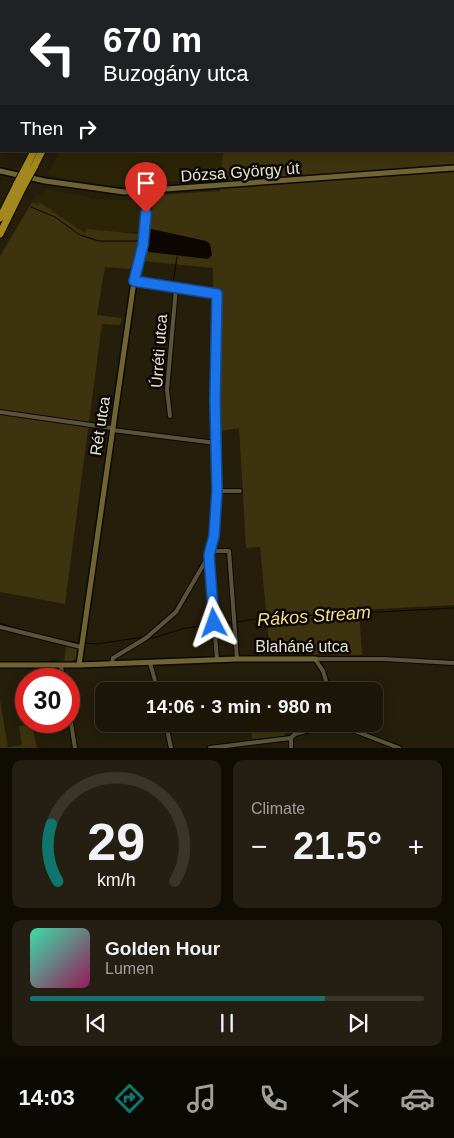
<!DOCTYPE html>
<meta charset="utf-8">
<style>
:root{--surface:#1b1608;--page:#241f12;--text:#f1f3f6;--muted:#a09f9c;--line:#393529;--accent:#0f766e}
body{margin:0;font-family:Arial,sans-serif;background:var(--page);color:var(--text);height:100vh;display:flex;flex-direction:column;font-size:19px;white-space:nowrap}
*{box-sizing:border-box;margin:0}
p{font-size:16px;color:var(--muted)}
.icon{flex:none;width:28px;height:28px;fill:none;stroke:currentColor;stroke-width:2;stroke-linecap:round;stroke-linejoin:round}
.map{position:relative;height:748px;overflow:hidden}
.side{display:flex;flex-direction:column;gap:12px;padding:12px;background:#0f0c04;flex:1}
.side>*{flex:none}
.top-card{position:absolute;left:0px;top:0px;width:455px;height:152px;box-shadow:0 2px 12px #0003,0 0 0 1px var(--line);background:#202124;color:#fff;overflow:hidden}
.speed{position:absolute;left:15px;top:668px;display:flex;gap:10px;font-size:25px;font-weight:700;text-align:center}
.speed>*{display:grid;place-content:center;width:65px;height:65px;border-radius:50%;background:var(--surface);box-shadow:0 2px 12px #0003,0 0 0 1px var(--line);line-height:1}
.speed .limit{border:8px solid #d22;background:#fff;color:#111}
.pin{position:absolute;display:grid;place-items:center;width:42px;height:42px;color:#fff;margin:-51px -21px;border-radius:50% 50% 50% 0;rotate:-45deg;box-shadow:0 0 5px #0007}
.pin .icon{rotate:45deg}
.me{position:absolute;width:55px;margin:-28px;rotate:356deg;stroke-linejoin:round;filter:drop-shadow(0 0 4px #0008)}
.turn{display:flex;align-items:center;gap:18px;height:105px;padding:0 20px;font-size:22px}
.turn .icon{width:65px;height:65px;stroke-width:2.5}
.turn b{display:block;font-size:35px;line-height:42px}
.then{display:flex;align-items:center;height:48px;padding:0 20px;background:#0003;gap:10px;font-size:19px}
.big{font-size:38px;font-weight:700;line-height:1.1}
.side .tile{flex:1;display:flex;flex-direction:column;justify-content:center;gap:8px;min-width:0;padding:0 18px;border-radius:10px;background:var(--page)}
.side .dial{align-items:center;gap:0}
.dial svg{height:130px;overflow:visible;fill:none;stroke:var(--line);stroke-width:7;stroke-linecap:round;text-anchor:middle}
.dial text{fill:var(--text);stroke:none}
.song{display:flex;align-items:center;gap:15px}
.cover{width:60px;height:60px;border-radius:8px;background:linear-gradient(135deg,hsl(160 70% 55%),hsl(330 70% 35%))}
.played{height:5px;border-radius:2px;background:linear-gradient(90deg,var(--accent) 75%,var(--line) 75%)}
.keys{display:flex;justify-content:space-around;direction:ltr}
.heat{display:flex;justify-content:space-between;align-items:center;font-size:28px;direction:ltr}
.side .tiles{flex:1;display:grid;gap:12px;grid-template-columns:1fr 1fr}
.tile:last-child{grid-column:span 2}
.trip{position:absolute;left:95px;top:682px;width:288px;height:50px;border-radius:10px;background:var(--surface);box-shadow:0 2px 12px #0003,0 0 0 1px var(--line);font-weight:700;line-height:50px;text-align:center}
.dock{display:flex;height:80px;justify-content:space-around;align-items:center;background:#0b0903;color:var(--muted)}
.dock .icon{width:35px;height:35px}
.dock .current{color:var(--accent)}
.dock b{font-size:22px;color:var(--text)}
.map>svg:first-child{display:block}
</style>
<div class="map">
<svg width="454" height="748" viewBox="0 0 454 748">
<rect width="100%" height="100%" fill="#241e0a"/>
<path fill="#2b2407" d="M 60,151 L 223,151 L 222,178 L 107,186 L 47,175 Z
M 47,189 L 90,197 L 90,199 L 139,200 L 142,208 L 139,232 L 115,233 L 87,229 L 85,233 L 40,203 L 38,205 L 32,202 L 37,194 L 42,195 Z"/>
<path fill="#3d330e" d="M 454,26 L 454,605 L 359,610 L 362,655 L 270,654 L 260,547 L 246,548 L 239,428 L 221,431 L 221,291 L 213,288 L 213,268 L 143,261 L 155,195 L 220,191 L 223,151 L 454,151 Z
M 32,202 L 38,205 L 39,202 L 85,233 L 87,229 L 138,234 L 140,229 L 143,232 C 142,243 138,263 129,269 L 105,267 L 97,315 L 122,318 L 120,325 L 102,324 L 65,604 L 0,592 L 0,256 Z
M 66,646 L 79,649 L 76,662 L 64,663 Z
M 0,700 L 8,747 L 22,745 L 19,726 L 32,725 L 37,748 L 0,748 Z
M 250,724 L 282,724 L 285,736 L 252,739 Z"/>
<path fill="#0c0500" d="M 151,229 L 206,241 L 210,244 L 212,255 L 208,259 L 149,252 L 147,250 Z"/>
<g fill="none" stroke-linecap="round" stroke-linejoin="round">
<path stroke="#0c0500" stroke-width="1" d="M 31,207 L 55,217 L 80,235 L 99,241 L 139,241
M 141,268 L 147,250
M 138,279 L 139,272
M 173,283 L 177,257
M 0,623 L 21,630
M 216,625 L 264,618 L 454,608
M 56,639 L 79,643
M 146,640 L 186,628 L 212,625
M 83,643 L 97,644 L 143,637
M 77,658 L 78,649
M 51,661 L 72,662 L 77,659"/>
<defs>
<path id="street" d="M 134,281 L 217,293 L 217,491 L 213,536 L 209,555 L 217,660
M 0,412 L 112,428
M 170,416 L 167,390 L 176,288
M 112,430 L 216,443
M 217,491 L 240,491
M 211,551 L 229,551 L 237,659
M 0,627 L 81,647
M 315,659 L 383,659 L 454,663
M 315,659 L 323,671 L 329,691
M 150,663 L 158,691
M 112,664 L 113,658 L 146,638 L 176,612 L 209,555
M 61,666 L 63,679
M 69,710 L 75,748
M 166,724 L 171,748
M 337,724 L 399,748
M 210,748 L 291,738
M 291,748 L 291,738 L 295,734 L 331,724"/>
<path id="secondary" d="M 37,1 L 37,0
M 0,95 L 1,92
M 0,171 L 45,181 L 124,192 L 454,168
M 0,665 L 79,665 L 237,659 L 315,659
M 79,665 L 134,281 L 143,245 L 148,191"/>
<path id="highway" d="M 104,1 L 104,0
M 110,1 L 111,0
M 118,1 L 118,0
M 126,1 L 127,0
M 27,165 L 34,151
M 34,167 L 42,151
M 0,218 L 17,184
M 0,234 L 23,187"/>
</defs>
<use href="#street" stroke="#0d0800" stroke-width="6"/>
<use href="#secondary" stroke="#0d0800" stroke-width="8"/>
<use href="#highway" stroke="#0d0800" stroke-width="9"/>
<use href="#street" stroke="#5a543e" stroke-width="4"/>
<use href="#secondary" stroke="#706434" stroke-width="5"/>
<use href="#highway" stroke="#a3881d" stroke-width="7"/>
<defs>
<path id="highway-bridge" d="M 17,184 L 27,165
M 23,187 L 34,167"/>
</defs>
<use href="#highway-bridge" stroke="#0d0800" stroke-width="9" stroke-linecap="butt"/>
<use href="#highway-bridge" stroke="#a3881d" stroke-width="7"/>
</g>
<g fill="none" stroke-linecap="round" stroke-linejoin="round">
<defs>
<path id="route" d="M 146,213 L 143,245 L 134,281 L 217,294 L 215,400 L 217,491 L 214,536 L 209,555 L 214,623"/>
</defs>
<use href="#route" stroke="#114b97" stroke-width="12"/>
<use href="#route" stroke="#1a73e8" stroke-width="9"/>
</g>
<g text-anchor="middle" dominant-baseline="central" stroke-width="5" stroke-linejoin="round" paint-order="stroke">
<g font-size="16" fill="#e6e3d6" stroke="#0b0803">
<text transform="translate(240 172) rotate(-4)">Dózsa György út</text>
<text transform="translate(159 351) rotate(-86)">Úrréti utca</text>
<text transform="translate(100 426) rotate(-81)">Rét utca</text>
<text x="302" y="646">Blaháné utca</text>
</g>
<g font-size="18" font-style="italic" fill="#f7df8a" stroke="#0b0803">
<text transform="translate(314 616) rotate(-4)">Rákos Stream</text>
</g>
</g>
</svg>
<div class="speed"><div class="limit">30</div></div>
<div class="pin" style="left:146px;top:213px;background:#d93025"><svg class="icon" aria-label="arrive" viewBox="0 0 24 24"><path d="M6 21V4h12l-3 4 3 4H6"/></svg></div>
<svg class="me" style="left:214px;top:623px" viewBox="-20 -20 40 40"><path d="M0-17L14 15 0 8-14 15z" fill="#1a73e8" stroke="#fff" stroke-width="4"/></svg>
<div class="trip">14:06 · 3 min · 980 m</div>
<div class="top-card">
<div class="turn"><svg class="icon" aria-label="left" viewBox="0 0 24 24"><path d="M17 20v-9H6M10 6l-5 5 5 5"/></svg><div><b>670 m</b>Buzogány utca</div></div>
<div class="then">Then<svg class="icon" aria-label="right" viewBox="0 0 24 24"><path d="M7 20v-9h11M14 6l5 5-5 5"/></svg></div>
</div>
</div>
<section class="side">
<div class="tiles">
<div class="tile dial"><svg viewBox="0 0 100 80">
<path d="M14 69A42 42 0 1 1 86 69"/>
<path d="M14 69A42 42 0 0 1 10 34" stroke="#0f766e"/>
<text x="50" y="56" font-size="32" font-weight="700">29</text>
<text x="50" y="72" font-size="11">km/h</text>
</svg></div>
<div class="tile"><p>Climate</p>
<div class="heat"><a>−</a><b class="big">21.5°</b><a>+</a></div>
</div>
<div class="tile">
<div class="song"><i class="cover"></i><div><b>Golden Hour</b><p>Lumen</p></div></div>
<div class="played"></div>
<div class="keys"><svg class="icon" aria-label="previous" viewBox="0 0 24 24"><path d="M18 5L8 12l10 7zM5 5v14"/></svg><svg class="icon" aria-label="pause" viewBox="0 0 24 24"><path d="M8 5v14M16 5v14"/></svg><svg class="icon" aria-label="next" viewBox="0 0 24 24"><path d="M6 5l10 7-10 7zM19 5v14"/></svg></div>
</div>
</div>
</section>
<nav class="dock">
<b>14:03</b>
<svg class="icon current" aria-label="directions" viewBox="0 0 24 24"><path d="M12 3l9 9-9 9-9-9zM9 14v-3h6M13 9l2 2-2 2"/></svg>
<svg class="icon" aria-label="music" viewBox="0 0 24 24"><path d="M9 18V5l10-2v13"/><circle cx="6" cy="18" r="3"/><circle cx="16" cy="16" r="3"/></svg>
<svg class="icon" aria-label="phone" viewBox="0 0 24 24"><path d="M5 4h4l2 5-3 2q2 4 5 5l2-3 5 2v4C11 20 4 13 5 4z"/></svg>
<svg class="icon" aria-label="climate" viewBox="0 0 24 24"><path d="M12 3v18M4 7l16 10M4 17L20 7"/></svg>
<svg class="icon" aria-label="car" viewBox="0 0 24 24"><path d="M5 17H2v-5l4-1 3-4h7l3 4 3 1v5h-3M9 17h6M6 11h13"/><circle cx="7" cy="17" r="2"/><circle cx="17" cy="17" r="2"/></svg>
</nav>
